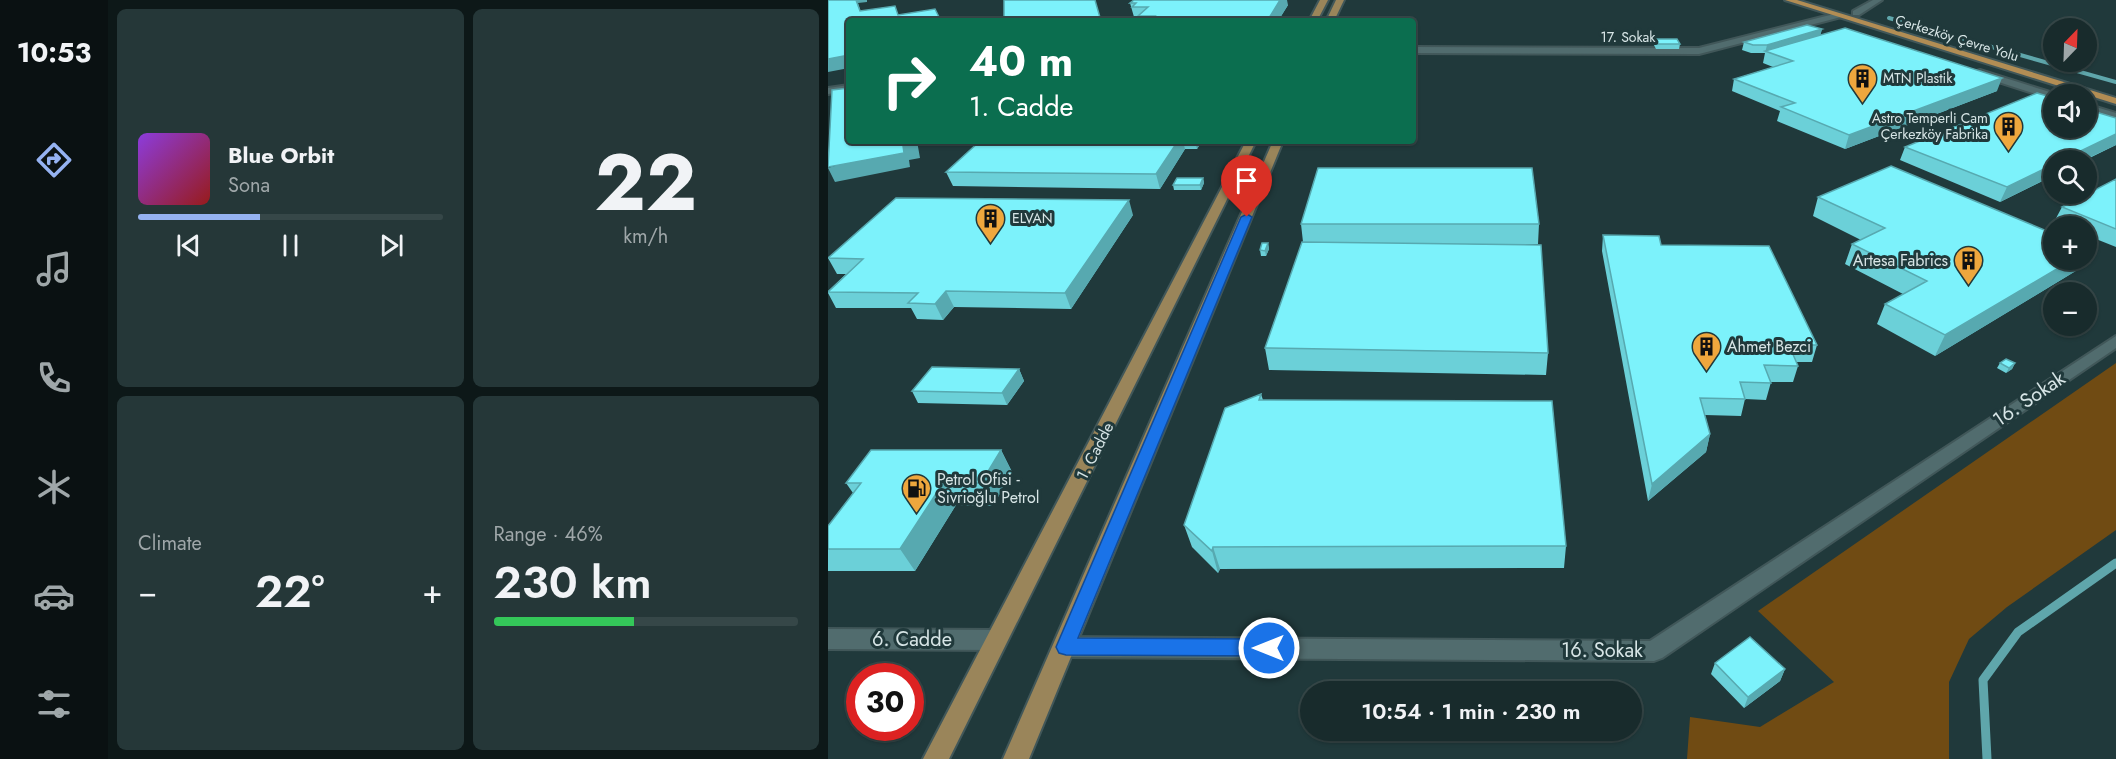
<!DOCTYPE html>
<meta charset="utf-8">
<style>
:root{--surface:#182b2c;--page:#253738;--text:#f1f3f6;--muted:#9fa7a9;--line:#364748;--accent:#95b2f1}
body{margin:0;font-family:Jost,sans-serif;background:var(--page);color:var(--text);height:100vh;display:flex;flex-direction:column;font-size:22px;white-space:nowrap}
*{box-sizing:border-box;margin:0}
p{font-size:20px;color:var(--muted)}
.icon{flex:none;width:33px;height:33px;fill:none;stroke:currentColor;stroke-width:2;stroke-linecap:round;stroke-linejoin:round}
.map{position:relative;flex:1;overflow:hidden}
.sheet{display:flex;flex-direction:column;gap:9px;padding:9px;background:#0d1818;width:720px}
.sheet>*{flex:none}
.top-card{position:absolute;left:18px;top:18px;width:570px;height:126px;border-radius:6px;box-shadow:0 2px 4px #0004,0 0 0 2px var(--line);background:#0b6e4f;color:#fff;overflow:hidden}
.needle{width:39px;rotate:23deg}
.fabs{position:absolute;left:1215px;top:18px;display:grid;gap:12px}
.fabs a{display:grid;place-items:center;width:54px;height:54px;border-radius:50%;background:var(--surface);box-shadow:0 2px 4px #0004,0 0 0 2px var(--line);font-size:30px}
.speed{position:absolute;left:18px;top:663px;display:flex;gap:12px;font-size:30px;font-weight:700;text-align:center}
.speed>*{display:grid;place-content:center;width:78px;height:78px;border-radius:50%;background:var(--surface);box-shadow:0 2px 4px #0004,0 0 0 2px var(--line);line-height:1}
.speed .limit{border:9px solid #d22;background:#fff;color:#111}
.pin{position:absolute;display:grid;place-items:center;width:51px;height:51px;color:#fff;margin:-62px -26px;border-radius:50% 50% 50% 0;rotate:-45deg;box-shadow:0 0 6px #0007}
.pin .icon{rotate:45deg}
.me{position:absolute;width:66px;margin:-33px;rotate:270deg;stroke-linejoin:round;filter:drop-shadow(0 0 4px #0008)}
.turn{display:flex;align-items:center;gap:21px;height:126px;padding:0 24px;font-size:27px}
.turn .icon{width:78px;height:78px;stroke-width:2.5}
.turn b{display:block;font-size:42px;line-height:51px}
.big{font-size:45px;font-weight:600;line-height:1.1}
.sheet .card{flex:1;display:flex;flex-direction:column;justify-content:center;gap:9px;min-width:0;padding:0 21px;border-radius:9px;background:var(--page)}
.sheet .dial{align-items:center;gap:0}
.dial b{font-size:78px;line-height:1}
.song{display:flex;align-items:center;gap:18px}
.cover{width:72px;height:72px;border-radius:9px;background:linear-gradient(135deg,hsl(270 70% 55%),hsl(0 70% 35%))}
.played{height:6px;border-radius:3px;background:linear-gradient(90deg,var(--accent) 40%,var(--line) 40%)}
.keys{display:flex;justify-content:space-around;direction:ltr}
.heat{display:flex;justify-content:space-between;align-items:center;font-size:33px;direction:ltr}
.charge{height:9px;border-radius:4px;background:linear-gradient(90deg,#34c759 46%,var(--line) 0)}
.sheet .tiles{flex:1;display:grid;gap:9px;grid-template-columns:repeat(2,1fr)}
.trip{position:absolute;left:472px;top:681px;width:342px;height:60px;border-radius:30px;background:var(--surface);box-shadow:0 2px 4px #0004,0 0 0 2px var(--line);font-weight:600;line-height:60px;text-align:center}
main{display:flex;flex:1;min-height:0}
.menu{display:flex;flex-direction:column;width:108px;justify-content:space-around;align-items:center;background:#0a1112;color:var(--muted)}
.menu .icon{width:42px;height:42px}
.menu .selected{color:var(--accent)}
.menu b{font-size:27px;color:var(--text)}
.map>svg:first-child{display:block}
</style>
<main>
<nav class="menu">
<b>10:53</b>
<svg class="icon selected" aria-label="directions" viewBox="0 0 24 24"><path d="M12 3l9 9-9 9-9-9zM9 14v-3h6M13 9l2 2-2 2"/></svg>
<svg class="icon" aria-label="music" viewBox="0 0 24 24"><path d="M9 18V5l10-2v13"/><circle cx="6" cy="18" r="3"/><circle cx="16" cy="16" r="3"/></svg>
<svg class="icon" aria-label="phone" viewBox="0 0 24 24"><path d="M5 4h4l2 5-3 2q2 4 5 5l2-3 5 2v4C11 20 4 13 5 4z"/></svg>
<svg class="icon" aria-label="climate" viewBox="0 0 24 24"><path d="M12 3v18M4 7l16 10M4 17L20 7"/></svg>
<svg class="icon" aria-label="car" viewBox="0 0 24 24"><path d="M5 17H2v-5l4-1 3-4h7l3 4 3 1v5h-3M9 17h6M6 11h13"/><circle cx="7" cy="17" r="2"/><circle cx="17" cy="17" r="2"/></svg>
<svg class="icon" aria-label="filters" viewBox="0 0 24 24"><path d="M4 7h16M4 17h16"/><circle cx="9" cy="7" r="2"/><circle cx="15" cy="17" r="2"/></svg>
</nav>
<section class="sheet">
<div class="tiles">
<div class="card">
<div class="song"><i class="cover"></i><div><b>Blue Orbit</b><p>Sona</p></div></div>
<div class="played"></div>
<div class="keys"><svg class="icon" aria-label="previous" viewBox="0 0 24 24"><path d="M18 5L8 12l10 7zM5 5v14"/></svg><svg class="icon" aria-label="pause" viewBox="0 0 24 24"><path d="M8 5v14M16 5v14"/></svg><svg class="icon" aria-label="next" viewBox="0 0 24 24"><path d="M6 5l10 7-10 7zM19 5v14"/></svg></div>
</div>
<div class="card dial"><b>22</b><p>km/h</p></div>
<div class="card"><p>Climate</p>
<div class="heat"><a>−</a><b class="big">22°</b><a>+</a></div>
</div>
<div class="card"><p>Range · 46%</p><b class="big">230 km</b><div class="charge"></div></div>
</div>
</section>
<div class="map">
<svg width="1288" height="759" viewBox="0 0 1288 759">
<rect width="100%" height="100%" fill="#20393b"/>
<path fill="#704b13" d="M 1288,363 L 1288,530 L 1179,607 L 1141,639 L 1121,682 L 1121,759 L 859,759 L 862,717 L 932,727 L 1006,682 L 930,611 Z"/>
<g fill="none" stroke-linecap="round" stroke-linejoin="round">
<path stroke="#5fa6ab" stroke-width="4" d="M 1061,18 L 1288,82"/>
<path stroke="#5fa6ab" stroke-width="9" d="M 1159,759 L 1155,680 L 1190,632 L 1288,563"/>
<defs>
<path id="minor" d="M 1010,13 L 1013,17 L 871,54 L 585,53 L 585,47 L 871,48 Z
M 1152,70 L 1155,71 L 1228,94 L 1226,94 L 1226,100 L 1223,99 L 1149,75 L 1149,71 Z
M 21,85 L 21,91 L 0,94 L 0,88 Z
M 1258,104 L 1288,113 L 1288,119 L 1258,110 Z
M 1288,336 L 1288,348 L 834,658 L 826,661 L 238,657 L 230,654 L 227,647 L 230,640 L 238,637 L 822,641 Z"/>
<path id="tertiary" d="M 1045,0 L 1054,0 L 1031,15 L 1025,15 L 1025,11 Z
M 0,629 L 168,630 L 176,633 L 179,640 L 176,647 L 168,650 L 0,649 Z"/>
<path id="primary" d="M 492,0 L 500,0 L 489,21 L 481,21 Z
M 508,0 L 516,0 L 506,21 L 498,21 Z
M 418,141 L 428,141 L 121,759 L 95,759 Z
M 445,141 L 455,141 L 201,759 L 175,759 Z"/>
<path id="trunk" d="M 957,0 L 969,0 L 1288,98 L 1288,104 Z"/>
</defs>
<use href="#minor" stroke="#415759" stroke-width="4"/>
<use href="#tertiary" stroke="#415759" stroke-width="4"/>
<use href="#primary" stroke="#415759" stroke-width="4"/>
<use href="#trunk" stroke="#415759" stroke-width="4"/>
<use href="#minor" fill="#516c6e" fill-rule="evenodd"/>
<use href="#tertiary" fill="#516c6e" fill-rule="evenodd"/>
<use href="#primary" fill="#9a855a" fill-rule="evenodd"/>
<use href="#trunk" fill="#b28d54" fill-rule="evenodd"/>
</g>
<path fill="#6bd0d8" d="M 302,3 L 460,5 L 450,21 L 308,21 L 307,17 L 306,17 Z
M 994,29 L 992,35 L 1169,91 L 1017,149 L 949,121 L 952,111 L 904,91 L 906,79 L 945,67 L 935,63 L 937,53 L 923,53 L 914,50 L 916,42 Z
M 826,39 L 852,44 L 851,49 L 828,49 L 825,43 Z
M 1288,118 L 1288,145 L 1172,202 L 1072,160 L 1077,147 Z
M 152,141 L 374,141 L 369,149 L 357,149 L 332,189 L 125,186 L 118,172 Z
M 375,178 L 376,183 L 373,190 L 346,190 L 345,185 Z
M 1288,179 L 1288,247 L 1258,235 L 1258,226 L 1237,226 L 1226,222 L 1234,207 Z
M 990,197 L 1226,260 L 1256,260 L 1251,269 L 1107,356 L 1049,324 L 1057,304 L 1075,294 L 1017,264 L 1024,244 L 1033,240 L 985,216 Z
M 305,215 L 243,309 L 126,307 L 115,320 L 89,319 L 83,308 L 8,308 L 0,293 L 0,291 L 18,274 L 9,274 L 0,258 Z
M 473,224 L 711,224 L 710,244 L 596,244 L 720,353 L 718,375 L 441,370 L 437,348 L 475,242 Z
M 775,235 L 833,245 L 989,345 L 984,362 L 968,362 L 970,366 L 965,382 L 943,382 L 938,400 L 917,399 L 913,416 L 877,415 L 882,434 L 878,452 L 820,501 L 774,251 Z
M 440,243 L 441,249 L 438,256 L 433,256 L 432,250 Z
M 1172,363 L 1187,363 L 1184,369 L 1178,373 L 1169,368 Z
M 191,369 L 196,381 L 179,405 L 90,403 L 84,391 Z
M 433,394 L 435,400 L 738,546 L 736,568 L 392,569 L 390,573 L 364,547 L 356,525 Z
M 173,450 L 184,472 L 165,506 L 128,505 L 87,571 L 0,571 L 0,526 L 25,493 L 18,483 Z
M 887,663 L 957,669 L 952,681 L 916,708 L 883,674 Z"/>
<path fill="#57a9b0" d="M 0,0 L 39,0 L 39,2 L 30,3 L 36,21 Z
M 452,0 L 459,0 L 460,5 L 450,21 L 430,21 Z
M 994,29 L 992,37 L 937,51 L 937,53 L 939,45 Z
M 21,55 L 21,68 L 0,72 L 0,59 Z
M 1174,78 L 1169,91 L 1017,149 L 1021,135 Z
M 1288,134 L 1288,145 L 1256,160 L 1234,160 Z
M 85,141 L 89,141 L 92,158 L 81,160 L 82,167 L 7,182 L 0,168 L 75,146 Z
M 350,141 L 355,141 L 357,149 L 332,189 L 328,174 Z
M 367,141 L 374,141 L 369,149 Z
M 1226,164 L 1226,175 L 1172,202 L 1179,187 Z
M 375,178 L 376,183 L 373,190 L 372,185 Z
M 301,200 L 305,215 L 243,309 L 237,293 Z
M 440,243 L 441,249 L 438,256 L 437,251 Z
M 1244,260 L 1256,260 L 1251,269 L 1107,356 L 1117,335 Z
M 118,291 L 126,307 L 115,320 L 107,304 Z
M 1187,363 L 1184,369 L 1178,373 L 1181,368 Z
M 191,369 L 196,381 L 179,405 L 174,393 Z
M 882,434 L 878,452 L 820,501 L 824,484 Z
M 173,450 L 184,472 L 165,506 L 153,483 Z
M 115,483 L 128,505 L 87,571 L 72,549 Z
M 385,547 L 392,569 L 390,573 L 384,551 Z
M 957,669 L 952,681 L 916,708 L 920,697 Z"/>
<path fill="#7cf2fb" stroke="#57a9b0" stroke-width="1.5" d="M 0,0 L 28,0 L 32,11 L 67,6 L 70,15 L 107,9 L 113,21 L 21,21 L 21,55 L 0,59 Z
M 176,0 L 267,0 L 273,21 L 176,21 Z
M 306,0 L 452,0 L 441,18 L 430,21 L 322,21 L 327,16 L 310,16 L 320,7 L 304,7 L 308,3 L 302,3 Z
M 979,25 L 994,29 L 939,45 L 925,45 L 916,42 Z
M 1017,28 L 1174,78 L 1021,135 L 953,107 L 967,103 L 906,79 L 965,61 L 937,51 Z
M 826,39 L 849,39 L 852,44 L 828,44 Z
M 21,88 L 21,141 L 85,141 L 85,145 L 75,146 L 76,153 L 0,167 L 4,90 Z
M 1209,93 L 1226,98 L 1226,128 L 1258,128 L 1258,109 L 1288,118 L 1288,134 L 1234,160 L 1226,160 L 1226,164 L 1179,187 L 1077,147 Z
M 152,141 L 350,141 L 328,174 L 118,172 Z
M 1063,166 L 1226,234 L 1226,260 L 1244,260 L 1117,335 L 1057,304 L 1099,281 L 1024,244 L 1057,228 L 990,197 Z
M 490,168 L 704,168 L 711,224 L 473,224 Z
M 349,178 L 375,178 L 372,185 L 345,185 Z
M 1288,179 L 1288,229 L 1234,207 Z
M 68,198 L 301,200 L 237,293 L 118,291 L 107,304 L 80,303 L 90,293 L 0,292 L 35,259 L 0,258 Z
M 775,235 L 831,236 L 833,245 L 941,246 L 989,345 L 961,345 L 970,366 L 936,365 L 943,383 L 912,382 L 917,399 L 872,398 L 882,434 L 824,484 Z
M 474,242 L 713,245 L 720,353 L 437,348 Z
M 434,243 L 440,243 L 437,251 L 432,250 Z
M 1178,359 L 1187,363 L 1181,368 L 1172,363 Z
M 104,367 L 191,369 L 174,393 L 84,391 Z
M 433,394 L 431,400 L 724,401 L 738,546 L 385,547 L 384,551 L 356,525 L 397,408 Z
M 43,450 L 173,450 L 153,483 L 115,483 L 72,549 L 0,549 L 0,526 L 33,483 L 18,483 Z
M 922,637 L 957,669 L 920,697 L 887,663 Z"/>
<path fill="#1a73e8" stroke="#114b97" stroke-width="1.5" d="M 419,214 L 424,217 L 250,638 L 441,639 L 448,642 L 450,648 L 448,654 L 441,656 L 238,655 L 231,653 L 228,647 L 413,217 Z"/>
<defs>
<symbol id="building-pin" viewBox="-11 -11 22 30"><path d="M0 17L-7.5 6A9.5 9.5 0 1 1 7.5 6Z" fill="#efa73d" stroke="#20393b"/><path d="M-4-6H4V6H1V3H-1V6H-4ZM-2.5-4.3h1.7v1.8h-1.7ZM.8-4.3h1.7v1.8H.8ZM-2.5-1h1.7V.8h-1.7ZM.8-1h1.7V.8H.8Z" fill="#111"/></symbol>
<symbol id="fuel-pin" viewBox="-11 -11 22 30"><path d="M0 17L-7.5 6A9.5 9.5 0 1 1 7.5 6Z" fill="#efa73d" stroke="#20393b"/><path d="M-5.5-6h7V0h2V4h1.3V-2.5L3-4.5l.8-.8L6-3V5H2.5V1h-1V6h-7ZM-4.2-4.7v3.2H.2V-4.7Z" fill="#111"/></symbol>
</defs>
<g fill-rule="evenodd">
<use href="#building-pin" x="1018" y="62" width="33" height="45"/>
<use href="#building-pin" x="1164" y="110" width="33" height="45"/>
<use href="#building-pin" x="146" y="202" width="33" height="45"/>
<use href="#building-pin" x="1124" y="244" width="33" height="45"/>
<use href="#building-pin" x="862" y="330" width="33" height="45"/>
<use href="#fuel-pin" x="72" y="472" width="33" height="45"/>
</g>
<g text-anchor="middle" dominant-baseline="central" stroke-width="6" stroke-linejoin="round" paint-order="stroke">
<g font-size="14" fill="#d7e5e6" stroke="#20393b">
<text x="800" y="37">17. Sokak</text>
<text transform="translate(1129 38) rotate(17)">Çerkezköy Çevre Yolu</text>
</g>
<g font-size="14" fill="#d7e5e6" stroke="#20393b" text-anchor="start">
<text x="1055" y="78">MTN Plastik</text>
<text x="1160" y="118" text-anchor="end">Astro Temperli Cam<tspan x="1160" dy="16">Çerkezköy Fabrika</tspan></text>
<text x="184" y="218">ELVAN</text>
</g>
<g font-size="16" fill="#d7e5e6" stroke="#20393b" text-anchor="start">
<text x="1120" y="260" text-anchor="end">Artesa Fabrics</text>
<text x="899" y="346">Ahmet Bezci</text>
<text x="109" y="479">Petrol Ofisi -<tspan x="109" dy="18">Sivrioğlu Petrol</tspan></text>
</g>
<g font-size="16" fill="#d7e5e6" stroke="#20393b">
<text transform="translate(267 451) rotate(-63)">1. Cadde</text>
</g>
<g font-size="20" fill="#d7e5e6" stroke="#20393b">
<text transform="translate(1201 399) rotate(-34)">16. Sokak</text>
<text x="84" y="639">6. Cadde</text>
<text x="774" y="650">16. Sokak</text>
</g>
</g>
</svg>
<div class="fabs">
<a><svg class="needle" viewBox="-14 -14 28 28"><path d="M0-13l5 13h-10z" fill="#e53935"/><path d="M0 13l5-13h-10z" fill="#9fa7a9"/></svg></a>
<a><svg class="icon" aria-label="sound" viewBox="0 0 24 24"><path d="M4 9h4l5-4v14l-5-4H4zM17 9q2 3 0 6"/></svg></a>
<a><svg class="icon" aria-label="search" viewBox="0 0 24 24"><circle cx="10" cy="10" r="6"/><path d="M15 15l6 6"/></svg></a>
<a>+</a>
<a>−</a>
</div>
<div class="speed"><div class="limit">30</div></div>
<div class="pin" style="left:419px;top:217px;background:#d93025"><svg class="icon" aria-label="arrive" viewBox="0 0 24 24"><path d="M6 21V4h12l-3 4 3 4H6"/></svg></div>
<svg class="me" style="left:441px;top:648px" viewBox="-20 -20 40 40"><circle r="17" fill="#1a73e8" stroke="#fff" stroke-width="3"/><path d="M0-11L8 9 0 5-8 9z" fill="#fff"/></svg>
<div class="trip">10:54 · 1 min · 230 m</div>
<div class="top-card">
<div class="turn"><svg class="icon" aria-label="right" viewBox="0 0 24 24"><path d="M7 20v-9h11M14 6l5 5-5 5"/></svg><div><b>40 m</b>1. Cadde</div></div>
</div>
</div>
</main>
